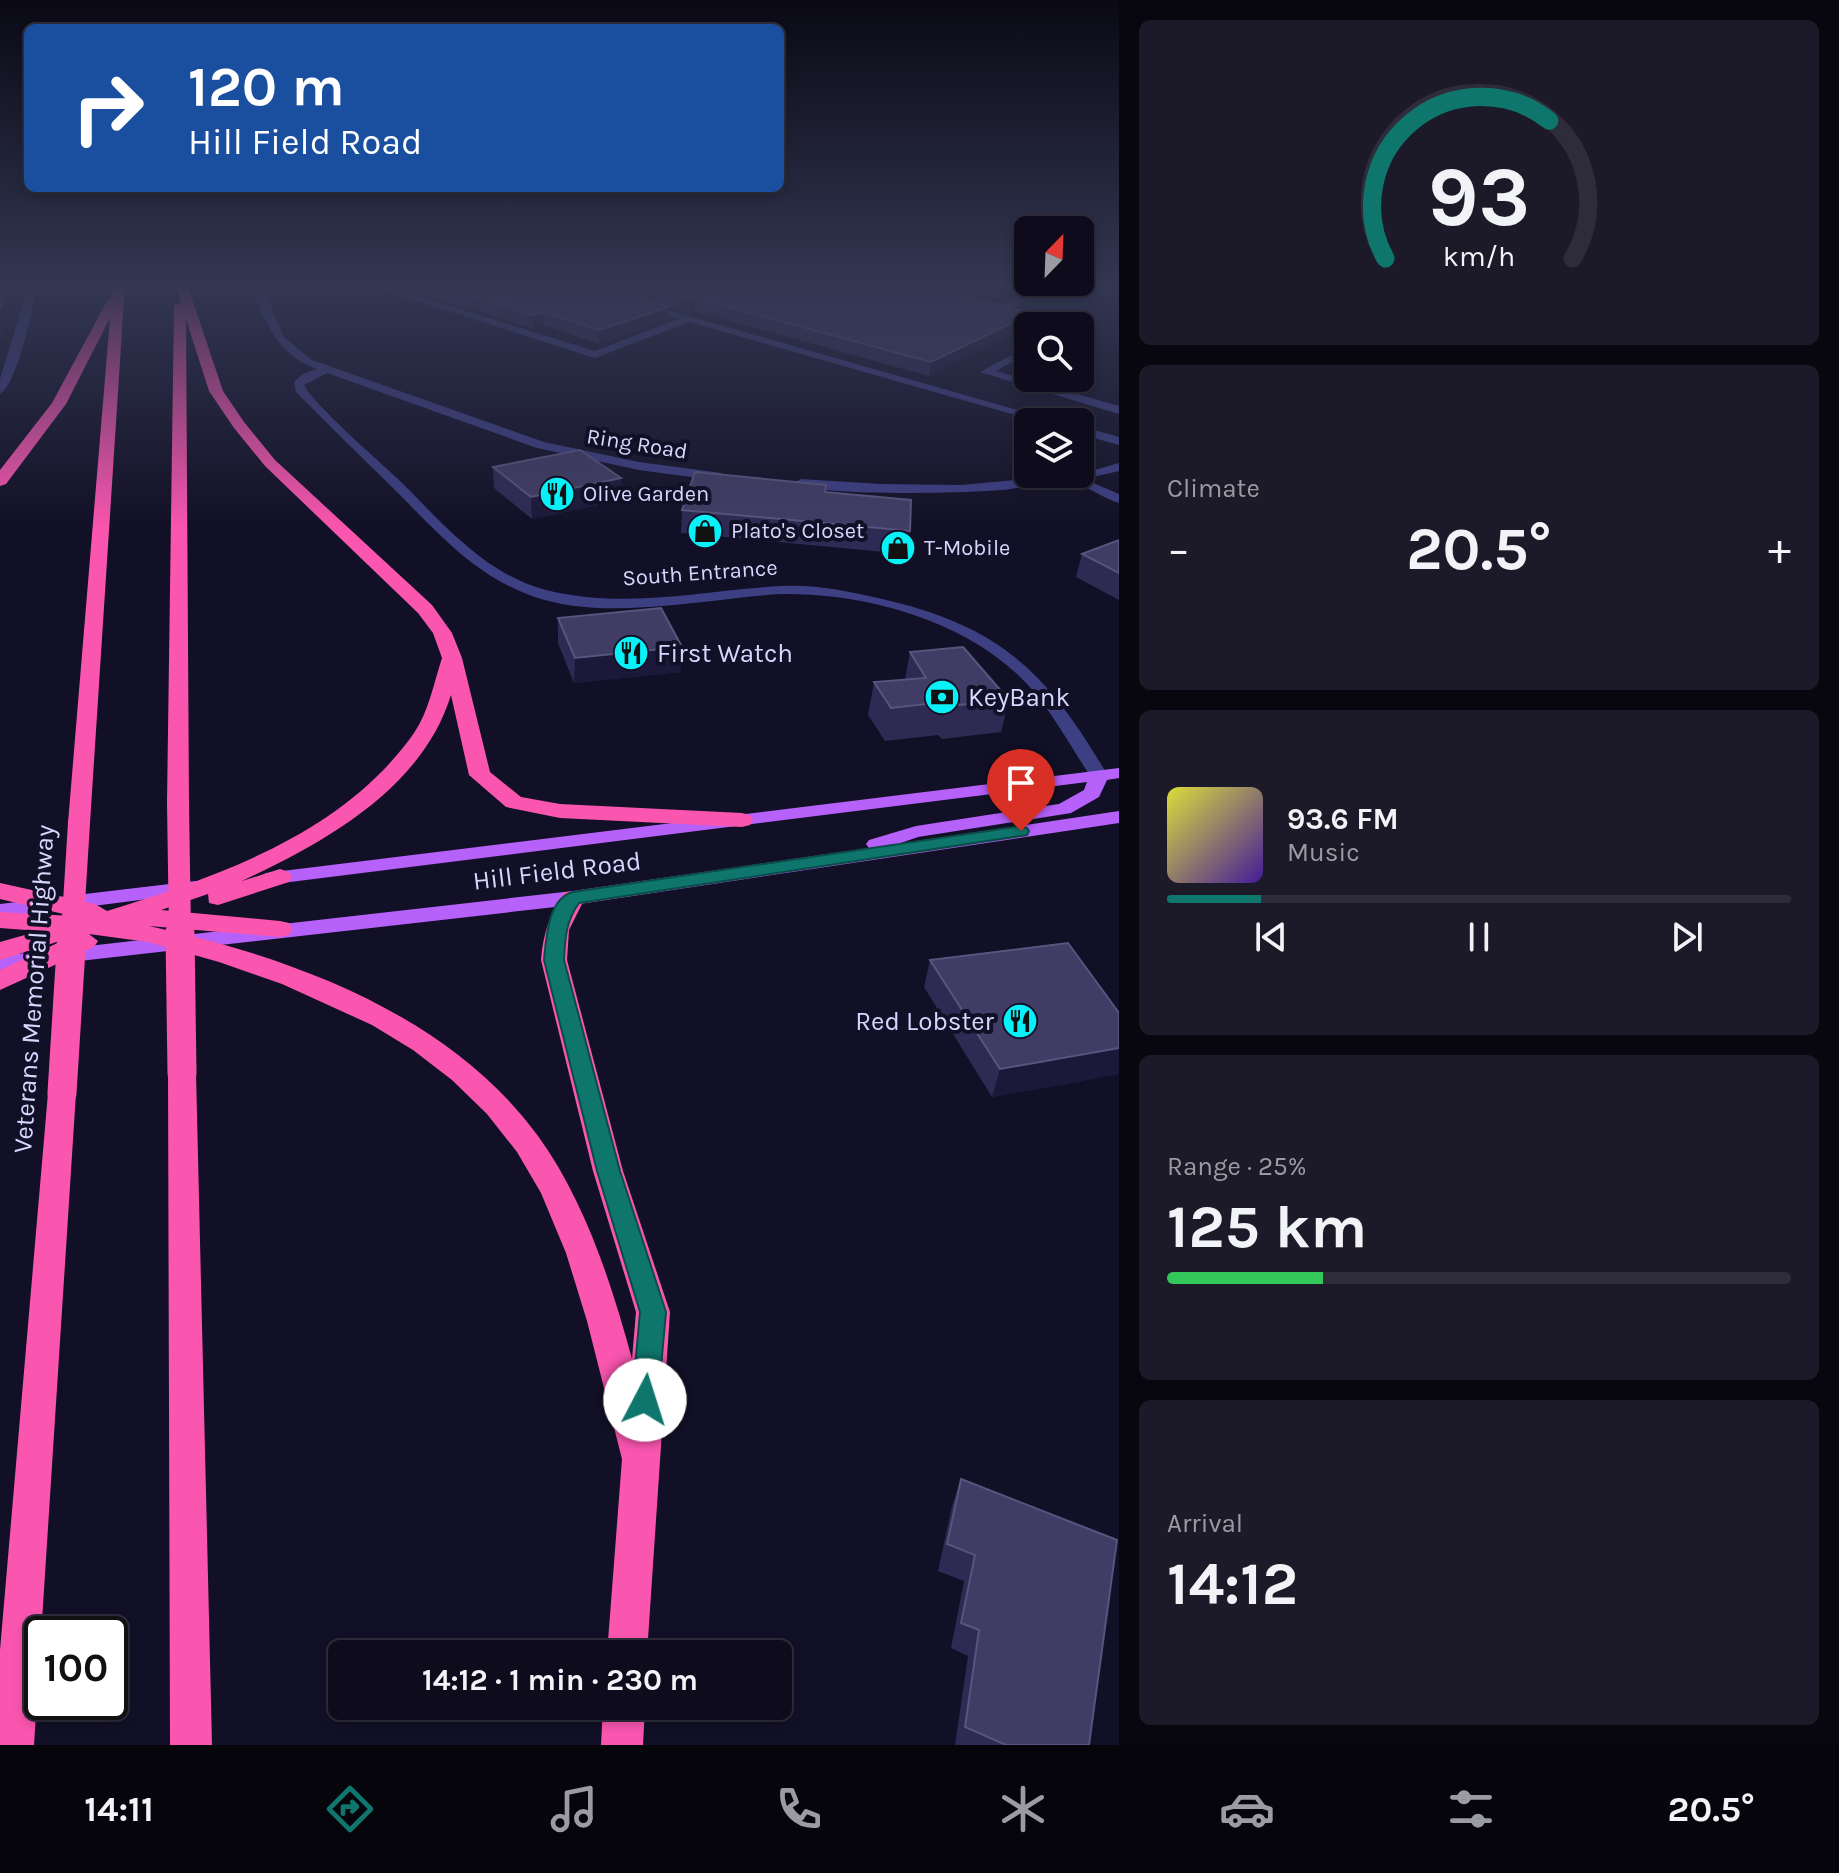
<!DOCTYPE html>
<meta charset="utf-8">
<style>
:root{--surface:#0e0c1c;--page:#1c1a29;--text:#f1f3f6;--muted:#9b9ba3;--line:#2e2c3b;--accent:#0f766e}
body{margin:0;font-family:Karla,sans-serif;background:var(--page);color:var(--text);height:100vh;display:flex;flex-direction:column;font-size:30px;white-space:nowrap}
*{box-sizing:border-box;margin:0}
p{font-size:26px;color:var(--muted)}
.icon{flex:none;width:44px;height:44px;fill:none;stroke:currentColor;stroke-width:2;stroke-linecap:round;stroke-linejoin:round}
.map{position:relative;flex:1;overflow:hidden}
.side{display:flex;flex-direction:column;gap:20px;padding:20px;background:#08070f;width:720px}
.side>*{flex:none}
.guide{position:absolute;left:24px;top:24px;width:760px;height:168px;border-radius:12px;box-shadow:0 4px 12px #0003,0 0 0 2px var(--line);background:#1a4fa0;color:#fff;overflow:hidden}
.needle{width:52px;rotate:23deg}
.controls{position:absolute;left:1014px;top:216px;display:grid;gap:16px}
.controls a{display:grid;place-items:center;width:80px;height:80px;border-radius:12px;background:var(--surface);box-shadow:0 4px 12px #0003,0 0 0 2px var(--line);font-size:40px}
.speed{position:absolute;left:24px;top:1616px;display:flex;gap:16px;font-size:40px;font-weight:700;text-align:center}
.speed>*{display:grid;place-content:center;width:104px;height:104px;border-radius:50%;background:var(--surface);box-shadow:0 4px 12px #0003,0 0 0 2px var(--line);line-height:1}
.speed .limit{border:4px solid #111;border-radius:12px;background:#fff;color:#111}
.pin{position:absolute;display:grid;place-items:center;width:68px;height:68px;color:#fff;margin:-82px -34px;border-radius:50% 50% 50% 0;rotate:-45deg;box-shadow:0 0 8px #0007}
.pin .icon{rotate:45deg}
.me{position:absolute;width:88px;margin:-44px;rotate:5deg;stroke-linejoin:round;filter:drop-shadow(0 0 6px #0008)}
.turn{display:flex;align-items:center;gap:28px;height:168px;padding:0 32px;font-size:36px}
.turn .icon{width:104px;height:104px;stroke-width:2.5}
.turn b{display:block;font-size:56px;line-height:68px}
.big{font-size:60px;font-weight:700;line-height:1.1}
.side .card{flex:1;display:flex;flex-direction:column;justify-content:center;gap:12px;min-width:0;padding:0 28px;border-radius:12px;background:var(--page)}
.side .dial{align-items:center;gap:0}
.dial svg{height:208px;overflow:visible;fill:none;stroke:var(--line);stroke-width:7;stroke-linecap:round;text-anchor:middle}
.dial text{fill:var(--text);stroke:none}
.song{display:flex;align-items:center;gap:24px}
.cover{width:96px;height:96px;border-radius:12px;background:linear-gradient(135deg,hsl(60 70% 55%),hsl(260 70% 35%))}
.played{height:8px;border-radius:4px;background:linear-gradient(90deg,var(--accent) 15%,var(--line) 15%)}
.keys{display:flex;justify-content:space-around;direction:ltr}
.heat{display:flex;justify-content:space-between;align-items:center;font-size:44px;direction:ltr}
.charge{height:12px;border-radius:6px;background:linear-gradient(90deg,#34c759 25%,var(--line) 0)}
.trip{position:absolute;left:328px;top:1640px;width:464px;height:80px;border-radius:12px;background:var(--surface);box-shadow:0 4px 12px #0003,0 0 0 2px var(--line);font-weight:700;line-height:80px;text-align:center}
.menu{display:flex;height:128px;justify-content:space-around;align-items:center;background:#06050b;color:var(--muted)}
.menu .icon{width:56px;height:56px}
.menu .active{color:var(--accent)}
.menu b{font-size:36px;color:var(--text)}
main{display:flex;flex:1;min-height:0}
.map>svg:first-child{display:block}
</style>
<main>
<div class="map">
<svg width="1119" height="1745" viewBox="0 0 1119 1745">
<rect width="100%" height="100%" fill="#121026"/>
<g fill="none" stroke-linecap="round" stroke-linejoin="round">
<path fill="#3d3f83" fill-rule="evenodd" d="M 29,284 L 39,284 C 32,307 18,384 0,394 L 0,379 Z
M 251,284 L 261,284 L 284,337 L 312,360 L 544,442 L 639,462 L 721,473 L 728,477 L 721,481 L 639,470 L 537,448 L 327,373 L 304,385 C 315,406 377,459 398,479 C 442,522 484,574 546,590 C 624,610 704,590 782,586 C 814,584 847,591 878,598 C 999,625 1047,671 1108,776 L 1105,780 L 1093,780 C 1071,748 1054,714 1028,685 C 971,623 873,595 791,594 C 765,594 738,598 712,601 C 655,607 588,616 532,596 C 474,575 438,533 395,490 C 362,458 329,425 296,392 L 294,382 L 303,374 L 317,369 C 276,354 265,322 251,284 Z
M 364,284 L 380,284 L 595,351 L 678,319 L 646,310 L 645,308 L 650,305 L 1059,422 L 1040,422 L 689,322 L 595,358 Z
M 1042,284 L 1056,284 L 1012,307 L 1078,321 L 1078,325 L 997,308 Z
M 1028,346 L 1028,353 L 996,371 L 1119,406 L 1119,414 L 980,372 Z
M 1080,426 L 1119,437 L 1119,445 L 1080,434 Z
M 1119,463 L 1119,471 L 1084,479 L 1119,494 L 1119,503 C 1102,498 1085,484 1068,481 C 1054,480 1018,489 1001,490 C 970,493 814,497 794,483 L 801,479 L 881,484 L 961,485 L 1080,474 Z"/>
<path fill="#b661fa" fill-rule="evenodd" d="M 1119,768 L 1119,778 L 1107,780 L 1099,797 L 1071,813 L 918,837 L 898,844 L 1119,811 L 1119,823 L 573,905 L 0,970 L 0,956 L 573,891 L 869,848 L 866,844 L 869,840 L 916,826 L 1059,804 L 1084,790 L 1087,782 L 266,885 L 259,884 L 256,879 L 266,873 Z
M 195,881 L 202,882 L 205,887 L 202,892 L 0,918 L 0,904 Z"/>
<path fill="#fa55af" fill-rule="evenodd" d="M 113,284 L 125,284 L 90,823 L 87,828 L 71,828 L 68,823 L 110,318 L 66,404 L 6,484 L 0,486 L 0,470 L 52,403 L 107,301 L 112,298 Z
M 175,284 L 187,284 L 223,391 L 244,422 L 275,460 L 432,605 L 452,633 L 462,658 L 490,772 L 521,797 L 560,804 L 742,813 L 750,815 L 753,820 L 750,825 L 742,827 L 560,818 L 506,807 L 469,775 L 451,695 C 422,789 325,842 242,881 L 280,869 L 289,872 L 292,877 L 289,882 L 218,905 L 209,903 L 208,894 L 161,910 L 280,921 L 289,923 L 293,929 L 289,935 L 280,937 L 149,926 C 291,957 449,1014 538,1136 C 585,1201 611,1282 632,1359 L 636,1312 L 593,1171 L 541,960 C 543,933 550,915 564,892 L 582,892 L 585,898 L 569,930 L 567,960 L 623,1171 L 670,1312 L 647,1654 L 607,1654 L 622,1459 L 587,1321 L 566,1253 L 541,1193 L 517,1152 L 487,1114 L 452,1080 L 413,1050 L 372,1025 L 282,984 L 219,962 L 148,942 L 89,934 L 98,941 L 94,947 L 0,990 L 0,970 L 66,939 L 0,960 L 0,942 L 39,931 L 0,928 L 0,912 L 72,916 L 0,899 L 0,883 L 95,904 L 107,911 C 219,876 343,834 414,733 C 429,711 434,682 442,658 L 433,633 L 418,613 L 265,466 L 234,428 L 209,391 L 186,319 L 189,803 L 186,808 L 170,808 L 167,803 L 174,305 L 181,302 Z
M 182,1063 L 192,1066 L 196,1073 L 212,1745 L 170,1745 L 168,1073 L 172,1066 Z
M 62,1082 L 72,1085 L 76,1093 L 34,1745 L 0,1745 L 0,1650 L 48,1093 L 52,1085 Z
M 603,1706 L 645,1706 L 643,1745 L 601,1745 Z"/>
<path stroke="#fa55af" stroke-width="22" d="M 178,803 L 180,935
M 72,935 L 79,823"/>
<path stroke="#fa55af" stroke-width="29" d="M 180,933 L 182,1073
M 62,1093 L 72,933"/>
</g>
<path fill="#2f2a53" d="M 415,284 L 914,284 L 1030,326 L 929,376 L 695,311 L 689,313 L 669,307 L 668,319 L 599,344 L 543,325 L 533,328 L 427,296 L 427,288 Z
M 493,467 L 621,478 L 621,500 L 532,519 L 494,488 Z
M 825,492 L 910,531 L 906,554 L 681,533 L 682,510 Z
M 1119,540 L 1119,600 L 1076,577 L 1082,554 Z
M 558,618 L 681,672 L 574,683 L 558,643 Z
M 910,652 L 1009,700 L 1001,732 L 942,739 L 938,735 L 885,741 L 868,715 L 874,682 L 905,680 Z
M 930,960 L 1119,1013 L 1119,1074 L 992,1097 L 924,987 Z
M 961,1479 L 1089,1745 L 955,1745 L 968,1656 L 951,1648 L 964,1581 L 938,1571 L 952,1506 Z"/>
<path fill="#1c1839" d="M 11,284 L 25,284 L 0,343 L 0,310 Z
M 651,290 L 651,302 L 643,305 L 644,293 Z
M 695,298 L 695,311 L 689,313 L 690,300 Z
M 669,307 L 668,319 L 599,344 L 600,330 Z
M 543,312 L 543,325 L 533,328 L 533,315 Z
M 1033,313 L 1030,326 L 929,376 L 931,362 Z
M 621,478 L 621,500 L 532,519 L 531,497 Z
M 682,647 L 681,672 L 574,683 L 575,658 Z
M 1119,1048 L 1119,1074 L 992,1097 L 1000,1069 Z"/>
<path fill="#413c65" stroke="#59547d" stroke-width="2" d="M 0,284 L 11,284 L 0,310 Z
M 431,284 L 914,284 L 1033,313 L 931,362 L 695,298 L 690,300 L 651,290 L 644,293 L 644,299 L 669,307 L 600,330 L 543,312 L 533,315 Z
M 580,450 L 621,478 L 531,497 L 493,467 Z
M 695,472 L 826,485 L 825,492 L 911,500 L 910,531 L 682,510 Z
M 1119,540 L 1119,573 L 1082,554 Z
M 661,608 L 682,647 L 575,658 L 558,618 Z
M 963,647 L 1009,700 L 949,706 L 944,702 L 891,708 L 874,682 L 926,678 L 910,652 Z
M 1068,943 L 1119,1013 L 1119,1048 L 1000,1069 L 930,960 Z
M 961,1479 L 1117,1540 L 1089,1745 L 1006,1745 L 965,1727 L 979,1630 L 961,1623 L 975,1555 L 947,1544 Z"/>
<linearGradient id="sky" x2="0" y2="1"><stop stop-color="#0a0915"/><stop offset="0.54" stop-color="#333752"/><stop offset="1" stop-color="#333752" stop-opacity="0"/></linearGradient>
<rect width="1119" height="529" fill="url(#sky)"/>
<path fill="#0f766e" stroke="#0a4d48" stroke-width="2" d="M 1021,826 L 1027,828 L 1029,831 L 1027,835 L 579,903 C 566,921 565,938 564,960 L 620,1171 L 666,1312 L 658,1400 L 654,1409 L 645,1413 L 636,1409 L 632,1400 L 640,1312 L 597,1171 L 544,960 C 546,939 548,898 573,892 Z"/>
<defs>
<symbol id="restaurant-disc" viewBox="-11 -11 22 22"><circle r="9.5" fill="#08f0f8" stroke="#121026"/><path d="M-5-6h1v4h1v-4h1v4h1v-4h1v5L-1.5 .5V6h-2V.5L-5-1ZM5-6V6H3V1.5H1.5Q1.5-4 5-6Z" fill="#111"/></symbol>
<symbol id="shop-disc" viewBox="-11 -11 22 22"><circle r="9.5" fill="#08f0f8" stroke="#121026"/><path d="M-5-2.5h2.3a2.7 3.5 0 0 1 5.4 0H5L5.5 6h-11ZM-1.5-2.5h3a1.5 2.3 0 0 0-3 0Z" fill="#111"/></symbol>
<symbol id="bank-disc" viewBox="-11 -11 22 22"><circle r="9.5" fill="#08f0f8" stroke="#121026"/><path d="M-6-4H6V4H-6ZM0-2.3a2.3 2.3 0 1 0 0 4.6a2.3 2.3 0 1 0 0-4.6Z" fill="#111"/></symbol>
</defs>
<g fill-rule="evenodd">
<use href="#restaurant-disc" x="537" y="474" width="40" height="40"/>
<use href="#shop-disc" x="685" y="511" width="40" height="40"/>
<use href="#shop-disc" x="878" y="528" width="40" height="40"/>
<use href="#restaurant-disc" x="611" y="633" width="40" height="40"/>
<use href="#bank-disc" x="922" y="677" width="40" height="40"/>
<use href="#restaurant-disc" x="1000" y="1001" width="40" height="40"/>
</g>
<g text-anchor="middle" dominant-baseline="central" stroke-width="8" stroke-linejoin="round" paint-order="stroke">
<g font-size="22" fill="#d8d6fe" stroke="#121026">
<text transform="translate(637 444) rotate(9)">Ring Road</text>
<text transform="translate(700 573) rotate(-4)">South Entrance</text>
</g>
<g font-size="22" fill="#d8d6fe" stroke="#121026" text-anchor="start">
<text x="583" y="494">Olive Garden</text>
<text x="731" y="531">Plato's Closet</text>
<text x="924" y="548">T-Mobile</text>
</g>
<g font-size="26" fill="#d8d6fe" stroke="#121026" text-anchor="start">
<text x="657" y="653">First Watch</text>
<text x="968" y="697">KeyBank</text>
<text x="994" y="1021" text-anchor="end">Red Lobster</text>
</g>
<g font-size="26" fill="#d8d6fe" stroke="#121026">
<text transform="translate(557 871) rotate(-7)">Hill Field Road</text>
<text transform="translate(34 989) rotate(-86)">Veterans Memorial Highway</text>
</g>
</g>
</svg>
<div class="controls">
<a><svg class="needle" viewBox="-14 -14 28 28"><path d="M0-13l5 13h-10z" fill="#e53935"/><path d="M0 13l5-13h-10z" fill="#9b9ba3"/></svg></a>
<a><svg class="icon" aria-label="search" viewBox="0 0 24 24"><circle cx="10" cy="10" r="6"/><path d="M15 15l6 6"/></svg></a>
<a><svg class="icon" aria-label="layers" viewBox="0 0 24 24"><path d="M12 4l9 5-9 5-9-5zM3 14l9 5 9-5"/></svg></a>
</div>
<div class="speed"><div class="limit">100</div></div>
<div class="pin" style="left:1021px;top:831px;background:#d93025"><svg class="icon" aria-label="arrive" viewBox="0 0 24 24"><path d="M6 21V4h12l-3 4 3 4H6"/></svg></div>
<svg class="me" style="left:645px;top:1400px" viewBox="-20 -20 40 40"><circle r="19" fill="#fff"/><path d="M0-13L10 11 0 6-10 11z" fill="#0f766e"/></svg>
<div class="trip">14:12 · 1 min · 230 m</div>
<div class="guide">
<div class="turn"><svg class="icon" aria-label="right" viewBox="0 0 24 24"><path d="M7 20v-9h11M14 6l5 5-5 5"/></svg><div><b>120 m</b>Hill Field Road</div></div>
</div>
</div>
<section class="side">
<div class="card dial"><svg viewBox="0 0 100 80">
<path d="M14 69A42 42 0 1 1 86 69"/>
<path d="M14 69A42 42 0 0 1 77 16" stroke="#0f766e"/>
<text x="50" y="56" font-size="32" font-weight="700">93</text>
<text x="50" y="72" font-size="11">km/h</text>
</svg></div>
<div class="card"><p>Climate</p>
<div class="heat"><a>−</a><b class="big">20.5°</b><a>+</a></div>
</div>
<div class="card">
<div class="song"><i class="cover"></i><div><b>93.6 FM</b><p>Music</p></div></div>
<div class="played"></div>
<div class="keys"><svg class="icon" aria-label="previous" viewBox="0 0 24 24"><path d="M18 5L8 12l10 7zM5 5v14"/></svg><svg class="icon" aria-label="pause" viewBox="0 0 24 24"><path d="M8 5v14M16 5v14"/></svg><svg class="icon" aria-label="next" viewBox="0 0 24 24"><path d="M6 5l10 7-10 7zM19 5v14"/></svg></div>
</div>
<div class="card"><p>Range · 25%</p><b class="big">125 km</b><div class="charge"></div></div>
<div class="card"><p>Arrival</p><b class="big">14:12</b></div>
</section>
</main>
<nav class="menu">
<b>14:11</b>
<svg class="icon active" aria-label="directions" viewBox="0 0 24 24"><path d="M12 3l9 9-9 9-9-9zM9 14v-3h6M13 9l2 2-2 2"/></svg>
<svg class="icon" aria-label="music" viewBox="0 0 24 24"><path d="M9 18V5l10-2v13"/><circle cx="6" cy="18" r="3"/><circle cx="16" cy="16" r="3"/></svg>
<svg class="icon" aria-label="phone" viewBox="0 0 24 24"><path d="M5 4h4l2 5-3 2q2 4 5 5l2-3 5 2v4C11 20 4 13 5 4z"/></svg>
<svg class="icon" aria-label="climate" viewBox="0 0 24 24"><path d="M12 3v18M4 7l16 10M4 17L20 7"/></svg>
<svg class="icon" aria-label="car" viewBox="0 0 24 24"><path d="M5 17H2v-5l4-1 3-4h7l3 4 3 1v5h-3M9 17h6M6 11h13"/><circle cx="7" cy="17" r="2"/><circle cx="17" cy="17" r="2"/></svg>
<svg class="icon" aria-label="filters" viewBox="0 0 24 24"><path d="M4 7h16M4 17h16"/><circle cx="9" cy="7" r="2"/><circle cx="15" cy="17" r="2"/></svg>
<b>20.5°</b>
</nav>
